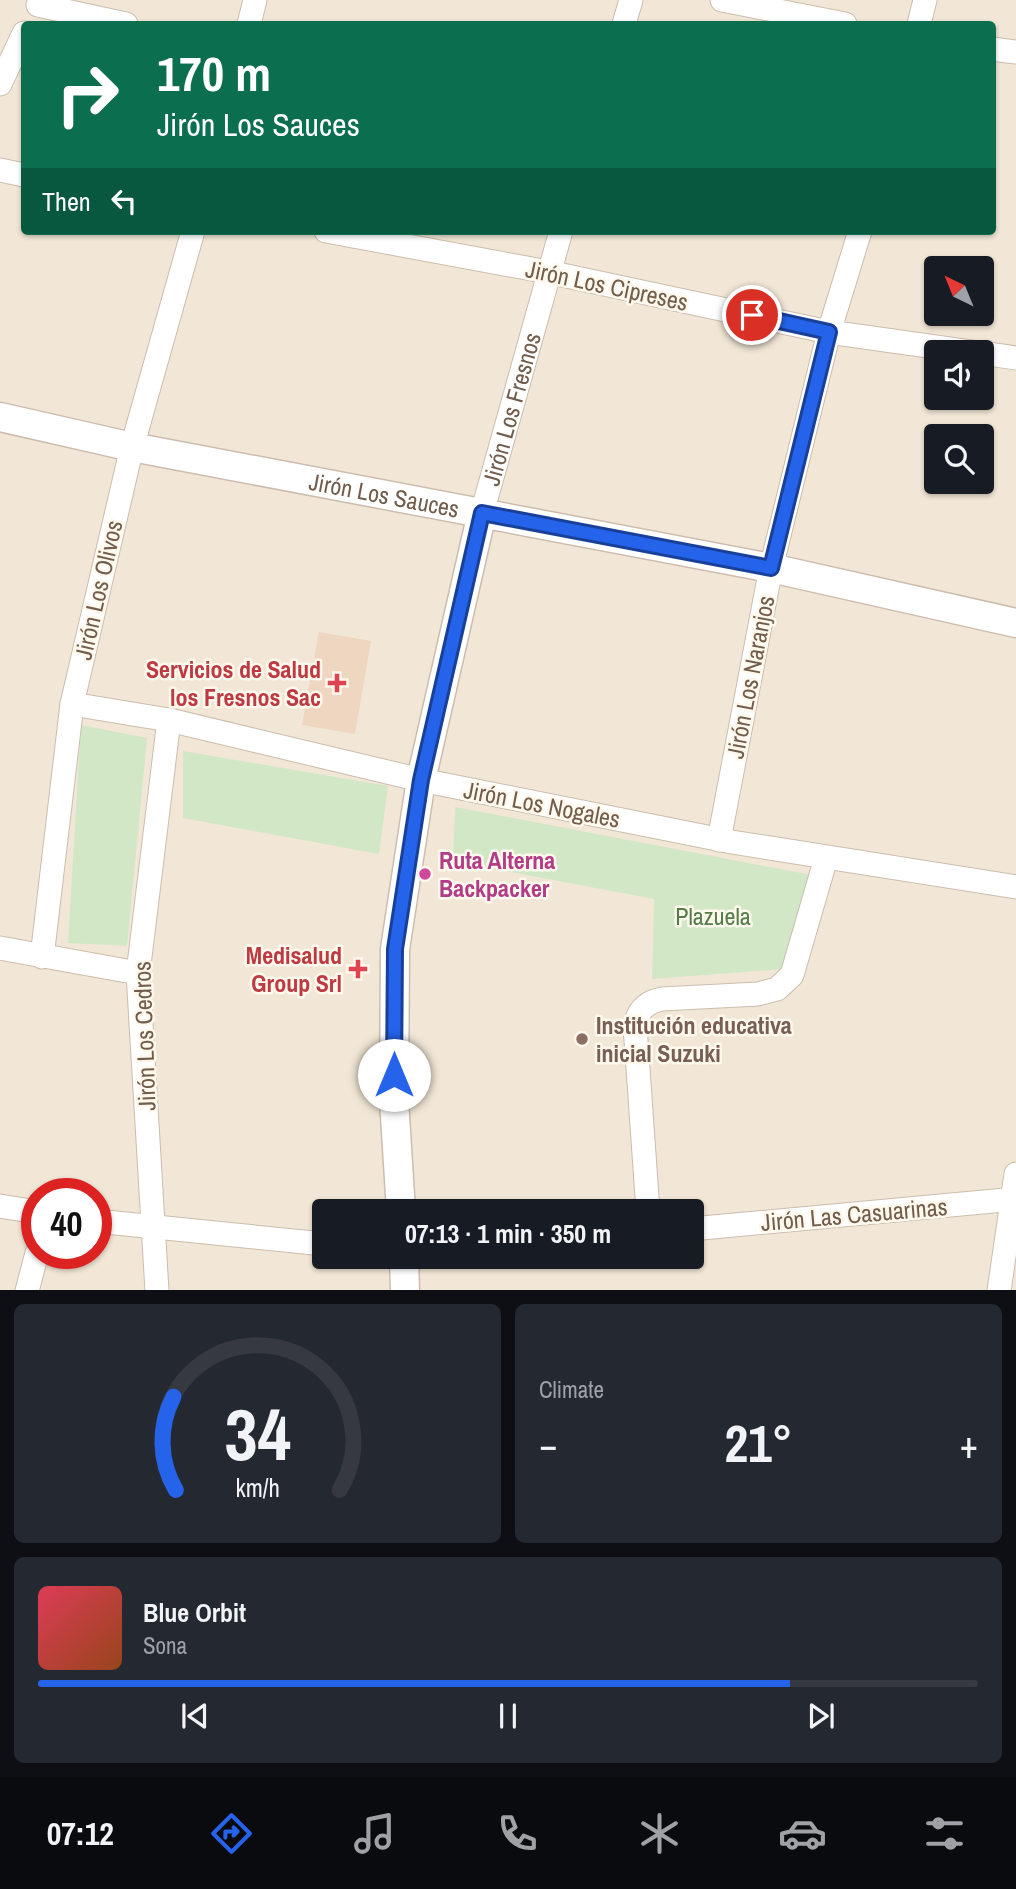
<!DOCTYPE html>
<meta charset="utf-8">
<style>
:root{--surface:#171b24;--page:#242831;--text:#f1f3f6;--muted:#9ea1a6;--line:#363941;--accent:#2563eb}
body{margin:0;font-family:"Archivo Narrow",sans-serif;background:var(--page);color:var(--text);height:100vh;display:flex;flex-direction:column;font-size:26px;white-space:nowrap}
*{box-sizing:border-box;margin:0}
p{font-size:23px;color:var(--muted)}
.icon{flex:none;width:38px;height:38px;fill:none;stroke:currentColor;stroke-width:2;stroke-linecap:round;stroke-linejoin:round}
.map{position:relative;height:1290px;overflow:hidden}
.side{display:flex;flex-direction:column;gap:14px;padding:14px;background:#0d0f14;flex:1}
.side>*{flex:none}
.banner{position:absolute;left:21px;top:21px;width:975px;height:214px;border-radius:7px;box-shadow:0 2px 5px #0004;background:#0b6e4f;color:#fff;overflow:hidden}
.needle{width:46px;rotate:317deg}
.tools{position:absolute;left:924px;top:256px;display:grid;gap:14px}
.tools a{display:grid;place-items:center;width:70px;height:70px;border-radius:7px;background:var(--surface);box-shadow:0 2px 5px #0004;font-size:35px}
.speed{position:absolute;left:21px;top:1178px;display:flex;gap:14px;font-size:35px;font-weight:700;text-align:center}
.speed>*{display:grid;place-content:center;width:91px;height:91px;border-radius:50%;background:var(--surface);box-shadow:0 2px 5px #0004;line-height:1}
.speed .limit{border:10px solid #d22;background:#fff;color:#111}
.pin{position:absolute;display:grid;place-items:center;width:60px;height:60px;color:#fff;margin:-30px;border:4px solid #fff;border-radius:50%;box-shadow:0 2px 7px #0007}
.me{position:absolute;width:77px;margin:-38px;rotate:0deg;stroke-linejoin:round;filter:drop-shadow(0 0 5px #0008)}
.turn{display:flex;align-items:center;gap:24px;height:147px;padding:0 21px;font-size:32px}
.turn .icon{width:91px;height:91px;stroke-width:2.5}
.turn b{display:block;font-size:49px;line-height:60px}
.then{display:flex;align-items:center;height:66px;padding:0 21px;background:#0003;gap:14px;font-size:26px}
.big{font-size:52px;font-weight:700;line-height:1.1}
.side .card{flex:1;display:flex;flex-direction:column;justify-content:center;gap:10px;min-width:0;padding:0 24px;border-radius:10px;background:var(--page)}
.side .dial{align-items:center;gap:0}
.dial svg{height:182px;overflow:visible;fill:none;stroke:var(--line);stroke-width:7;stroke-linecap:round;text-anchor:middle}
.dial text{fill:var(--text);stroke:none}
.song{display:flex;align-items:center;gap:21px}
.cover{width:84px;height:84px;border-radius:10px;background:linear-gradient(135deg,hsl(350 70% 55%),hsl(20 70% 35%))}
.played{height:7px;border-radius:4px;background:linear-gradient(90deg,var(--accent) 80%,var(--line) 80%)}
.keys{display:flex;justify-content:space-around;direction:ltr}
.heat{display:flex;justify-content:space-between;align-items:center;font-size:38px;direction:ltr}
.side .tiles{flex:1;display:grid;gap:14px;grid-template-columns:1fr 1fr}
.card:last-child{grid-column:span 2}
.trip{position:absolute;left:312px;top:1199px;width:392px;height:70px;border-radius:7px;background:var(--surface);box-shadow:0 2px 5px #0004;font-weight:700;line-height:70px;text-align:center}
.tab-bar{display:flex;height:112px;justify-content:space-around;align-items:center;background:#090b0e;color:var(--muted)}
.tab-bar .icon{width:49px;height:49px}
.tab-bar .current{color:var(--accent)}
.tab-bar b{font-size:32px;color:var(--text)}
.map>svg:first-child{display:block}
</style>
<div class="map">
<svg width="1016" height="1291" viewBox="0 0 1016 1291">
<rect width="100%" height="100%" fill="#fbf4e7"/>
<path fill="#f2e7d6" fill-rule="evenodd" d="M 0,0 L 1016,0 L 1016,1290 L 0,1291 ZM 24,24 L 992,24 L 992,231 L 24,231 ZM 936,268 L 982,268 L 982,313 L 936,313 ZM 936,352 L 982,352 L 982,397 L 936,397 ZM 936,436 L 982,436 L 982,481 L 936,481 ZM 37,1194 L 96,1194 L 96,1253 L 37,1253 ZM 324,1211 L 691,1211 L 691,1256 L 324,1256 Z"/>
<path fill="#d1e7c6" d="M 81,725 L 147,738 L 127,946 L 68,943 Z
M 183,751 L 388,786 L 379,854 L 183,818 Z
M 455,807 L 817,876 L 785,969 L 652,979 L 654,899 L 453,861 Z"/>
<path fill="#eed6c0" d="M 319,632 L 371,641 L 355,734 L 302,725 Z"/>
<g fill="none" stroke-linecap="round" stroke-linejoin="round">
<defs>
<g id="minor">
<path d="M 722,0 L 845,24"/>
<path d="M 38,5 L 126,24"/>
<path d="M 249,24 L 255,0"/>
<path d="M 624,24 L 631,0"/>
<path d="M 919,24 L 925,0"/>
<path d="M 992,49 L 1016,52"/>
<path d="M 0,84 L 24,33"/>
<path d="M 0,170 L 24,175"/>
<path d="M 326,231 L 548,272 L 829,332 L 971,352"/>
<path d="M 982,353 L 1016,358"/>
<path id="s1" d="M 482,513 L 561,231"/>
<path d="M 72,704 L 169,720 L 421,780 L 732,842 L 1016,887"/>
<path d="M 719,840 L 771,568 L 829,332 L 860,231"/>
<path d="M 0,948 L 138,973"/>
<path d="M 42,957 L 72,704 L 132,447 L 193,231"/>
<path d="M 0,1206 L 37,1212"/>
<path d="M 648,1211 L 635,1026 C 638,1010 646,1002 662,999 L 758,994 L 777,989 L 792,975 L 826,858"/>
<path d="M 96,1221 L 324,1244"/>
<path d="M 691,1229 L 1016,1199"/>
<path d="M 27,1291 L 37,1253"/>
<path d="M 157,1291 L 138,973 L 169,720"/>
<path d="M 999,1291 L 1016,1174"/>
</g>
<g id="tertiary">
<path id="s2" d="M 0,417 L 132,447 L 771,568 L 1016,623"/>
<path d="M 401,1211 L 394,1100 L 395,949 L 421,780 L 482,513"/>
<path d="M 404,1256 L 405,1291"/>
</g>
</defs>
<use href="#minor" stroke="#ccbdae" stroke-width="25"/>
<use href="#tertiary" stroke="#ccbdae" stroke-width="31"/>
<use href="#minor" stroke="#fff" stroke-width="23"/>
<use href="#tertiary" stroke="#fff" stroke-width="28"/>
</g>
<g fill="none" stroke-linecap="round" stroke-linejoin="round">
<defs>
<path id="route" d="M 394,1075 L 395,949 L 421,780 L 482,513 L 771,568 L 829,332 L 752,315"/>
</defs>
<use href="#route" stroke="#184099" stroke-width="18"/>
<use href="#route" stroke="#2563eb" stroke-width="12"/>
</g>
<g fill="#e0444e" stroke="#fef8ed" stroke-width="2.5">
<path d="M333.5 672.5h7v7h7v7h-7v7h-7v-7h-7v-7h7z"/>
<path d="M354.5 958.5h7v7h7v7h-7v7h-7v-7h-7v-7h7z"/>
</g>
<circle fill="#d1479c" stroke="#fef8ed" stroke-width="2.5" cx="425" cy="874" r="7"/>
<circle fill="#8d6e63" stroke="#fef8ed" stroke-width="2.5" cx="582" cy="1039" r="7"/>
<g text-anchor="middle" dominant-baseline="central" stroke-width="5" stroke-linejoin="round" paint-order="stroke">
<g font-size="24" fill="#725d4d" stroke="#fef8ed">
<text transform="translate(607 285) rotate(12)">Jirón Los Cipreses</text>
<text stroke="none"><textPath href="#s1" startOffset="108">Jirón Los Fresnos</textPath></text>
<text stroke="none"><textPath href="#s2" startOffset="392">Jirón Los Sauces</textPath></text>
<text transform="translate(98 590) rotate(-77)">Jirón Los Olivos</text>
<text transform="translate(750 677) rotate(-79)">Jirón Los Naranjos</text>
<text transform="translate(542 804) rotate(11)">Jirón Los Nogales</text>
<text transform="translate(144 1036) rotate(-92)">Jirón Los Cedros</text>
<text transform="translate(854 1214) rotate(-5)">Jirón Las Casuarinas</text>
</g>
<g font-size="24" font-weight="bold" fill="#be3a42" stroke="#fef8ed" text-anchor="end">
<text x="321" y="669">Servicios de Salud<tspan x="321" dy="28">los Fresnos Sac</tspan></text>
<text x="342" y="955">Medisalud<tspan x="342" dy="28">Group Srl</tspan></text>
</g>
<g font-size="24" font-weight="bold" fill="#b23c85" stroke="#fef8ed" text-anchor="start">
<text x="439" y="860">Ruta Alterna<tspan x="439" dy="28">Backpacker</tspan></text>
</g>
<g font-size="24" fill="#547c49" stroke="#fef8ed">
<text x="713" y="916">Plazuela</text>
</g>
<g font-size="24" font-weight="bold" fill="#785e54" stroke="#fef8ed" text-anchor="start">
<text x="596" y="1025">Institución educativa<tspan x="596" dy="28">inicial Suzuki</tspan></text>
</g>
</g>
</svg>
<div class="tools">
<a><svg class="needle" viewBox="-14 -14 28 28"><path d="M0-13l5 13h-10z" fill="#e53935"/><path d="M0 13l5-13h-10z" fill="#9ea1a6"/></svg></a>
<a><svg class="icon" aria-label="sound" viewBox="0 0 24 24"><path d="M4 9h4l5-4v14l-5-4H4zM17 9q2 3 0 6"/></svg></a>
<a><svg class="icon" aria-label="search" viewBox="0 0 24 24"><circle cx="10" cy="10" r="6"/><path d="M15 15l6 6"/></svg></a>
</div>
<div class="speed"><div class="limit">40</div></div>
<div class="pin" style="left:752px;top:315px;background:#d93025"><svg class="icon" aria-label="arrive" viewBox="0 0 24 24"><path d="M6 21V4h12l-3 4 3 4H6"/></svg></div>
<svg class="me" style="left:394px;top:1075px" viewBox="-20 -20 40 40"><circle r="19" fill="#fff"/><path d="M0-13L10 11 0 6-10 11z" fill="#2563eb"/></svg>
<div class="trip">07:13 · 1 min · 350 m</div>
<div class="banner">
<div class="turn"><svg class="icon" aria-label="right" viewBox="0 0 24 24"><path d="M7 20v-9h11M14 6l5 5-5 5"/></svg><div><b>170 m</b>Jirón Los Sauces</div></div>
<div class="then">Then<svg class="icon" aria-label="left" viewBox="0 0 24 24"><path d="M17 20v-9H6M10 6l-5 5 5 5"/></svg></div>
</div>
</div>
<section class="side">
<div class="tiles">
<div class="card dial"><svg viewBox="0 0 100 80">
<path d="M14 69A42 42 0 1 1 86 69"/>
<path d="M14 69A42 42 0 0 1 13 28" stroke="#2563eb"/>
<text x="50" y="56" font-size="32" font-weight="700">34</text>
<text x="50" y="72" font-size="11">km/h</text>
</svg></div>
<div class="card"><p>Climate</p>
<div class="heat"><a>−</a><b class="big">21°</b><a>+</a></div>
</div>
<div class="card">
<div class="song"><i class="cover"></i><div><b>Blue Orbit</b><p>Sona</p></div></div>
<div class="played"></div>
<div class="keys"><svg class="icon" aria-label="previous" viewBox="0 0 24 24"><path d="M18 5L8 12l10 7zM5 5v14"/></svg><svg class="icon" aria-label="pause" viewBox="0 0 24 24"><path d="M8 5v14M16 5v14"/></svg><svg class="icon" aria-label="next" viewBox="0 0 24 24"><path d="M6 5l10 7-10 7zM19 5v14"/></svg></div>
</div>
</div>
</section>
<nav class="tab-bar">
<b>07:12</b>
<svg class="icon current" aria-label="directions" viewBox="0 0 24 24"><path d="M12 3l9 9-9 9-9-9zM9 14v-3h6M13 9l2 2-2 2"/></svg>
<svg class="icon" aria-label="music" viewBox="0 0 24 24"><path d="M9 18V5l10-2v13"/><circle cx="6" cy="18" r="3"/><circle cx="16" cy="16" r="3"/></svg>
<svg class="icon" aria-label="phone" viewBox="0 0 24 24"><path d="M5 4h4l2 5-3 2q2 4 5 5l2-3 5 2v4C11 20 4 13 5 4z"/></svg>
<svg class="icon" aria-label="climate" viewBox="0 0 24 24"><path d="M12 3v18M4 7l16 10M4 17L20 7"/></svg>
<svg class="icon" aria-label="car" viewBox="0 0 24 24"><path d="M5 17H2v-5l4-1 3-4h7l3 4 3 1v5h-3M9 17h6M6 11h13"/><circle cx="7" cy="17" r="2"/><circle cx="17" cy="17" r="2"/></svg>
<svg class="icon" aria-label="filters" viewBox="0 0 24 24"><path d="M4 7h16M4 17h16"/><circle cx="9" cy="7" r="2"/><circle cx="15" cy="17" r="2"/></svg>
</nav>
